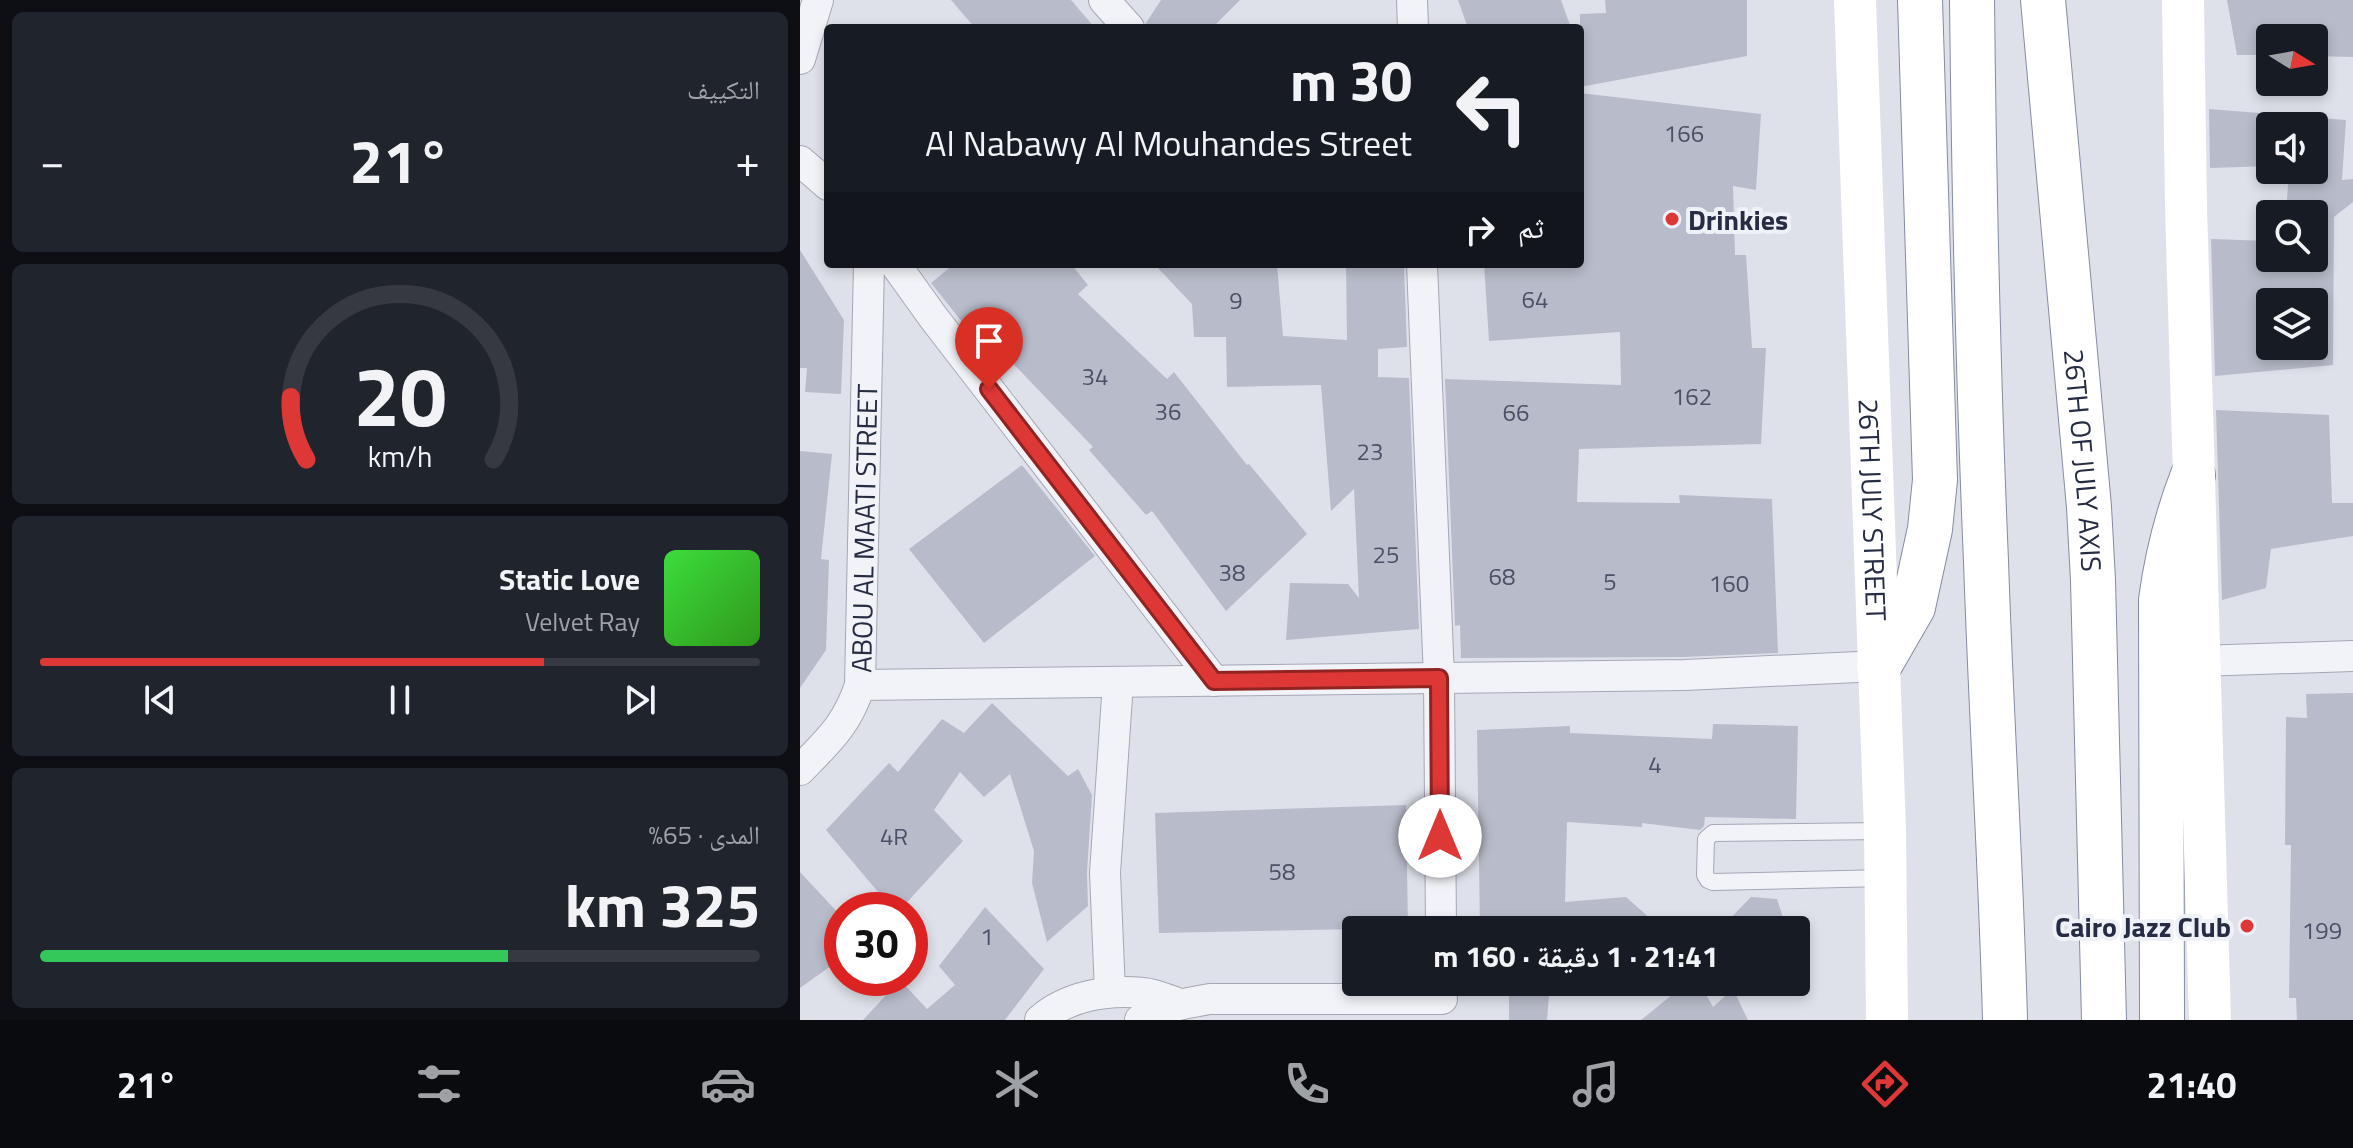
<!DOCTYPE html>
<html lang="ar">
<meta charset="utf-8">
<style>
:root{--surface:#171b24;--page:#20242c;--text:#f1f3f6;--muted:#9ea1a6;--line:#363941;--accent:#dd3736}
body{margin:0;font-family:"Titillium Web","Noto Naskh Arabic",sans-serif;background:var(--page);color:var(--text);direction:rtl;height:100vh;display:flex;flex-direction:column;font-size:30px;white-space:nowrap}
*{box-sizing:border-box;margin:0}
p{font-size:26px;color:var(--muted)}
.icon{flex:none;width:44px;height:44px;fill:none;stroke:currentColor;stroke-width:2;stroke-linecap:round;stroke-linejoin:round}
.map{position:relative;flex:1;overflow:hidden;direction:ltr}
.side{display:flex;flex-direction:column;gap:12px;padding:12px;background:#0d0f14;width:800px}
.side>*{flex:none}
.hud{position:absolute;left:24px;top:24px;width:760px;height:244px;border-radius:8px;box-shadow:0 4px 12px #0003;direction:rtl;background:#171b24;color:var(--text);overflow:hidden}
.needle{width:52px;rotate:101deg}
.buttons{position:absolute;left:1456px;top:24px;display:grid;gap:16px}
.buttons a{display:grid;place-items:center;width:72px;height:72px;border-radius:8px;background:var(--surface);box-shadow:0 4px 12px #0003;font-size:40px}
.speed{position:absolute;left:24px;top:892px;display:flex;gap:16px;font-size:40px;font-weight:700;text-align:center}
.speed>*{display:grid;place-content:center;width:104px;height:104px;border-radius:50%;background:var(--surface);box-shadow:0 4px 12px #0003;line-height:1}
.speed .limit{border:12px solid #d22;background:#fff;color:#111}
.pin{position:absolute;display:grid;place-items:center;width:68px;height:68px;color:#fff;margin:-82px -34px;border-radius:50% 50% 50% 0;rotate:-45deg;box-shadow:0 0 8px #0007}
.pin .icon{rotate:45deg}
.me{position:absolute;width:88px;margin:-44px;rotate:0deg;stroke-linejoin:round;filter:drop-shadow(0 0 6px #0008)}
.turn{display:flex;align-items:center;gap:28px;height:168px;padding:0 40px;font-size:36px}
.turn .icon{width:104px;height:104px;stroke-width:2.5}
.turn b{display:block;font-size:56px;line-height:68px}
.then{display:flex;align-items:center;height:76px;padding:0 40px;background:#0003;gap:16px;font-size:30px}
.big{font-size:60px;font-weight:700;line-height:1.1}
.side .tile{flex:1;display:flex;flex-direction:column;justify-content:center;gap:12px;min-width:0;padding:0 28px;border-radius:12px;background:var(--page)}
.side .dial{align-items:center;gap:0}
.dial svg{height:208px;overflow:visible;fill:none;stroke:var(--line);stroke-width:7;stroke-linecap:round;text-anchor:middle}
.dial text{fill:var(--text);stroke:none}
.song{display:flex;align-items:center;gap:24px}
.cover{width:96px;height:96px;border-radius:12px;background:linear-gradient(135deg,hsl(120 70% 55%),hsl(110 70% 35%))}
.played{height:8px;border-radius:4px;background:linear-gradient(90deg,var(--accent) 70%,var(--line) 70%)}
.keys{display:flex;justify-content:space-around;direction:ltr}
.heat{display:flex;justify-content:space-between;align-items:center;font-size:44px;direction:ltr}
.charge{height:12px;border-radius:6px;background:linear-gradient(90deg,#34c759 65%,var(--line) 0)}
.trip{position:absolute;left:542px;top:916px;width:468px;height:80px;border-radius:8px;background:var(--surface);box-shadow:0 4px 12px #0003;font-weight:700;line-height:80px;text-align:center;direction:rtl}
.dock{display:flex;height:128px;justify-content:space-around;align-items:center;background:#090b0e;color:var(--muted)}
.dock .icon{width:56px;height:56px}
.dock .current{color:var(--accent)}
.dock b{font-size:36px;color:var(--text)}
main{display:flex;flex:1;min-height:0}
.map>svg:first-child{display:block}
</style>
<main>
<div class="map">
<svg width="1553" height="1020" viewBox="0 0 1553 1020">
<rect width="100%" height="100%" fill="#dfe1ea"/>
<path fill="#b8bcca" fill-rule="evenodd" d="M 151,0 L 271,0 L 295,28 L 175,28 Z
M 361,0 L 440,0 L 412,28 L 347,28 L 346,23 Z
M 658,0 L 761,0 L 771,28 L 668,28 Z
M 805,0 L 947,0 L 947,56 L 780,87 L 780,14 L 806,13 Z
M 1427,0 L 1553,0 L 1553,57 L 1514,56 L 1514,38 L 1470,38 L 1470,55 L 1437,55 Z
M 780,93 L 961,114 L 956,190 L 933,186 L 935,255 L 946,255 L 952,348 L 966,348 L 961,444 L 779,449 L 777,502 L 880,503 L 879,495 L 972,499 L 978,653 L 884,657 L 661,658 L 660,625 L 655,626 L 645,379 L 821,385 L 820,332 L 689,341 L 684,264 L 780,264 Z
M 1409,109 L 1546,120 L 1542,180 L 1553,179 L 1553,202 L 1534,217 L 1533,365 L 1415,376 L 1411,239 L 1470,241 L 1470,258 L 1514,258 L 1514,214 L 1486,214 L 1489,170 L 1514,170 L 1514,126 L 1470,126 L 1470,166 L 1410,168 ZM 1470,302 L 1514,302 L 1514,346 L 1470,346 Z
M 0,250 L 44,320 L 41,394 L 5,392 L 7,368 L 0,368 Z
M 154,264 L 271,264 L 288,285 L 278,294 L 367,379 L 374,372 L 447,465 L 449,464 L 507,534 L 426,611 L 352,511 L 346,515 L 289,450 L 293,447 L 204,354 L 194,362 L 131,283 Z
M 354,264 L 477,264 L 483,336 L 547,340 L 546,264 L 604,264 L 607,347 L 578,349 L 578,377 L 609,378 L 619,629 L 486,640 L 490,583 L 548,584 L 559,598 L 554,489 L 531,511 L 521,385 L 427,387 L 426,337 L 394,337 L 392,304 Z
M 1416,410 L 1529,415 L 1532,503 L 1553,503 L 1553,536 L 1471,549 L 1466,588 L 1422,600 Z
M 0,451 L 32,454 L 21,559 L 29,560 L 26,650 L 0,688 Z
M 222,465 L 295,556 L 184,643 L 109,549 Z
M 1553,693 L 1553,1020 L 1497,1020 L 1496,998 L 1489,998 L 1491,845 L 1485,845 L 1486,717 L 1507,718 L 1506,694 Z
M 192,703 L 268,776 L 278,769 L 292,795 L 287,872 L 288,906 L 247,942 L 232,883 L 234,851 L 210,774 L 184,797 L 160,772 L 134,810 L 163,841 L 100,910 L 93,910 L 26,830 L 89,763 L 98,772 L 142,719 L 164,733 Z
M 913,724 L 998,726 L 996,819 L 905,817 L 904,826 L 900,830 L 842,823 L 842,827 L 767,822 L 765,902 L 826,897 L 862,929 L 680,930 L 677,730 L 770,726 L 770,733 L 912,739 Z
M 606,805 L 608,928 L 359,933 L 355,813 Z
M 0,872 L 42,917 L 42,958 L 0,988 Z
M 951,897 L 977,899 L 987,930 L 919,930 Z
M 185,907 L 244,969 L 205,1020 L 63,1020 L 100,980 L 127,1009 L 155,985 L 139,966 Z
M 709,982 L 750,982 L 747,1020 L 709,1020 Z
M 888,982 L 899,982 L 913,1007 L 933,989 L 948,1020 L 841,1020 Z"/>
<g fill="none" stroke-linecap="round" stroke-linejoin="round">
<defs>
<path id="service" d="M 1083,831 L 913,833 L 906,839 L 905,875 L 908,880 L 913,882 L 1086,878"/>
<g id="minor">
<path d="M 304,0 L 329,28"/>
<path d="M 612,0 L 613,28"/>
<path d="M 0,59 L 18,0"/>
<path d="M 0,161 L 28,185"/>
<path d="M 95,264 L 133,317 L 414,681"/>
<path d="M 622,264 L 639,678 L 641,930"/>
<path d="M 1399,661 L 1553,656"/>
<path d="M 60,685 L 885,675 L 1079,666"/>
<path id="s1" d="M 0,770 C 28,741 47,725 60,685 L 69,264"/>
<path d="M 310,992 L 305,873 L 318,682"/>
<path d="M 240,1020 C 267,996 308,989 343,993 C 355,994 368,1000 380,1004"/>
<path d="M 340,1020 C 362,1007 386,1003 410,999 L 642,999"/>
</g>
<g id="motorway">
<path d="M 1172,0 C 1174,187 1178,374 1186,561 C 1191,714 1201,867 1205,1020"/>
<path id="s3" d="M 1243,0 L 1289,507 L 1293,580 L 1304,1020"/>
<path d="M 1079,666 L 1113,607 L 1130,529 L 1135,480 L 1120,0"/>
<path d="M 1362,1020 L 1361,600 C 1367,556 1377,516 1393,475"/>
</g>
</defs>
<use href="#service" stroke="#a4a7b5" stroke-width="18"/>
<use href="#minor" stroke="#a4a7b5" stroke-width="32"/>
<use href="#motorway" stroke="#848ba2" stroke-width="46"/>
<use href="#service" stroke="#f2f3f8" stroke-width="16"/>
<use href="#minor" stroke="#f2f3f8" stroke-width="30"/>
<g stroke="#fff" stroke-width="42">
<path id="s2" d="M 1055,0 L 1085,830 L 1087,1020"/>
<path d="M 1383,0 L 1386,207 L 1410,1020"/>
</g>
<use href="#motorway" stroke="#fff" stroke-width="44"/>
</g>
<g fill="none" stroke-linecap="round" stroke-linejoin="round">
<defs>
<path id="route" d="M 189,389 L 414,681 L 639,678 L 640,836"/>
</defs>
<use href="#route" stroke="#902423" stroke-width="20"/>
<use href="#route" stroke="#dd3736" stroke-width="14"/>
</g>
<g fill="#dd3736" stroke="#eef1f7" stroke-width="3">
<circle cx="872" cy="219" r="8"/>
<circle cx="1447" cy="926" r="8"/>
</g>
<g text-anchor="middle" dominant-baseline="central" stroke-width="8" stroke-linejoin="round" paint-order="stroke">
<g font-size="24" fill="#4a5065">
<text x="884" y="133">166</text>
<text x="735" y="299">64</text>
<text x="436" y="300">9</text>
<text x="295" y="376">34</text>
<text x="892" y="396">162</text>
<text x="368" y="411">36</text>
<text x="716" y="412">66</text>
<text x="570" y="451">23</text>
<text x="586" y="554">25</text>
<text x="432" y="572">38</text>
<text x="702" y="576">68</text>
<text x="810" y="581">5</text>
<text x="929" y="583">160</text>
<text x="855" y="764">4</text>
<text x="94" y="836">4R</text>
<text x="482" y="871">58</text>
<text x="1522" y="930">199</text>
<text x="187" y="936">1</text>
</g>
<g font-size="28" font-weight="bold" fill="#262c43" stroke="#eef1f7" text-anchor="start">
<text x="888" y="219">Drinkies</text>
<text x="1431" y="926" text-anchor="end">Cairo Jazz Club</text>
</g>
<g font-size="28" fill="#262c43" stroke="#eef1f7">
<text stroke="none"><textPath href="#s3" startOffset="462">26TH OF JULY AXIS</textPath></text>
<text stroke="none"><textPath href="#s2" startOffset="510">26TH JULY STREET</textPath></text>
<text stroke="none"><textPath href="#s1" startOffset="262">ABOU AL MAATI STREET</textPath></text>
</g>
</g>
</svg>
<div class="buttons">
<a><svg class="needle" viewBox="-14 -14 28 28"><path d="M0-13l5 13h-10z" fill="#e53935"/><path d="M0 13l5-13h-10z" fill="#9ea1a6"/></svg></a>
<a><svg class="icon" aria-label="sound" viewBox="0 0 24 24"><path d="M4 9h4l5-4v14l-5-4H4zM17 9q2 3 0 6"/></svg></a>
<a><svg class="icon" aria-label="search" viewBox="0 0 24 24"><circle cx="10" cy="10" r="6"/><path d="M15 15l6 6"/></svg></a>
<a><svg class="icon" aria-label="layers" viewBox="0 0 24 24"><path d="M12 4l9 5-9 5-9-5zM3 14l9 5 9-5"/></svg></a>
</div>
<div class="speed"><div class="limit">30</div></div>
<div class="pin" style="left:189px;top:389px;background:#d93025"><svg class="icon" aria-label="arrive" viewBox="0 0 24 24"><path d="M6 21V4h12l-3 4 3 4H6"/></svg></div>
<svg class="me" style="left:640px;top:836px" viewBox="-20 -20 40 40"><circle r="19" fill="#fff"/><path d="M0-13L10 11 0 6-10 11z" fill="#dd3736"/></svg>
<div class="trip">21:41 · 1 دقيقة · 160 m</div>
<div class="hud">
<div class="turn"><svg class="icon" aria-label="left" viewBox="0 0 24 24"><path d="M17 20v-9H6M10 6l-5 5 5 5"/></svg><div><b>30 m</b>Al Nabawy Al Mouhandes Street</div></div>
<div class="then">ثم<svg class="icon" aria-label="right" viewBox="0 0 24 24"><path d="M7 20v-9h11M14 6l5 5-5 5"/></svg></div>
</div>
</div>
<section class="side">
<div class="tile"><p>التكييف</p>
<div class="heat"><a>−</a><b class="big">21°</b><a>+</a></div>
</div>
<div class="tile dial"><svg viewBox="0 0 100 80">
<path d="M14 69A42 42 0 1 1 86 69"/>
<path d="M14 69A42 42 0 0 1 8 45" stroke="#dd3736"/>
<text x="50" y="56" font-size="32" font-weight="700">20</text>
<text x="50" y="72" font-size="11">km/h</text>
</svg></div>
<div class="tile">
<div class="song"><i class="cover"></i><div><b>Static Love</b><p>Velvet Ray</p></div></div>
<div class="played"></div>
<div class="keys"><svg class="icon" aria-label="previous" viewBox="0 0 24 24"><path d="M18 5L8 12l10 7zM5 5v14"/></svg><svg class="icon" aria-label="pause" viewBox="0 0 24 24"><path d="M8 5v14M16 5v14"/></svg><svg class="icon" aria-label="next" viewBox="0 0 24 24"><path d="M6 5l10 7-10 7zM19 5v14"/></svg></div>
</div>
<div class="tile"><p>المدى · 65%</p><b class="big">325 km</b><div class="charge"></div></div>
</section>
</main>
<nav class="dock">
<b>21:40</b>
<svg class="icon current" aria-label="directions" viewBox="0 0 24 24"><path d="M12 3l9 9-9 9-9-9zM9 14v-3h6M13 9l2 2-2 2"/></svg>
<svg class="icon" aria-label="music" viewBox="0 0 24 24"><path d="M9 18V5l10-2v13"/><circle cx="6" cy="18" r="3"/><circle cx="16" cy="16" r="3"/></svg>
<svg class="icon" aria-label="phone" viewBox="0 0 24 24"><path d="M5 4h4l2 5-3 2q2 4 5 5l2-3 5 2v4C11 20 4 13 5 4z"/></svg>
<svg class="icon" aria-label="climate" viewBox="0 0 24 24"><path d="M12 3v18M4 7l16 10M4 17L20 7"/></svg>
<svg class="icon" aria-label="car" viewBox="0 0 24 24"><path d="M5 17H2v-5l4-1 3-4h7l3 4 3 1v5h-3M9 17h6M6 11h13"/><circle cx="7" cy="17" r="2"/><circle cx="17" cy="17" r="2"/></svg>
<svg class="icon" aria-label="filters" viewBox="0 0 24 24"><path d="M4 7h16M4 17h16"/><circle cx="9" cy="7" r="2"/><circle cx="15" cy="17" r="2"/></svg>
<b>21°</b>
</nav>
